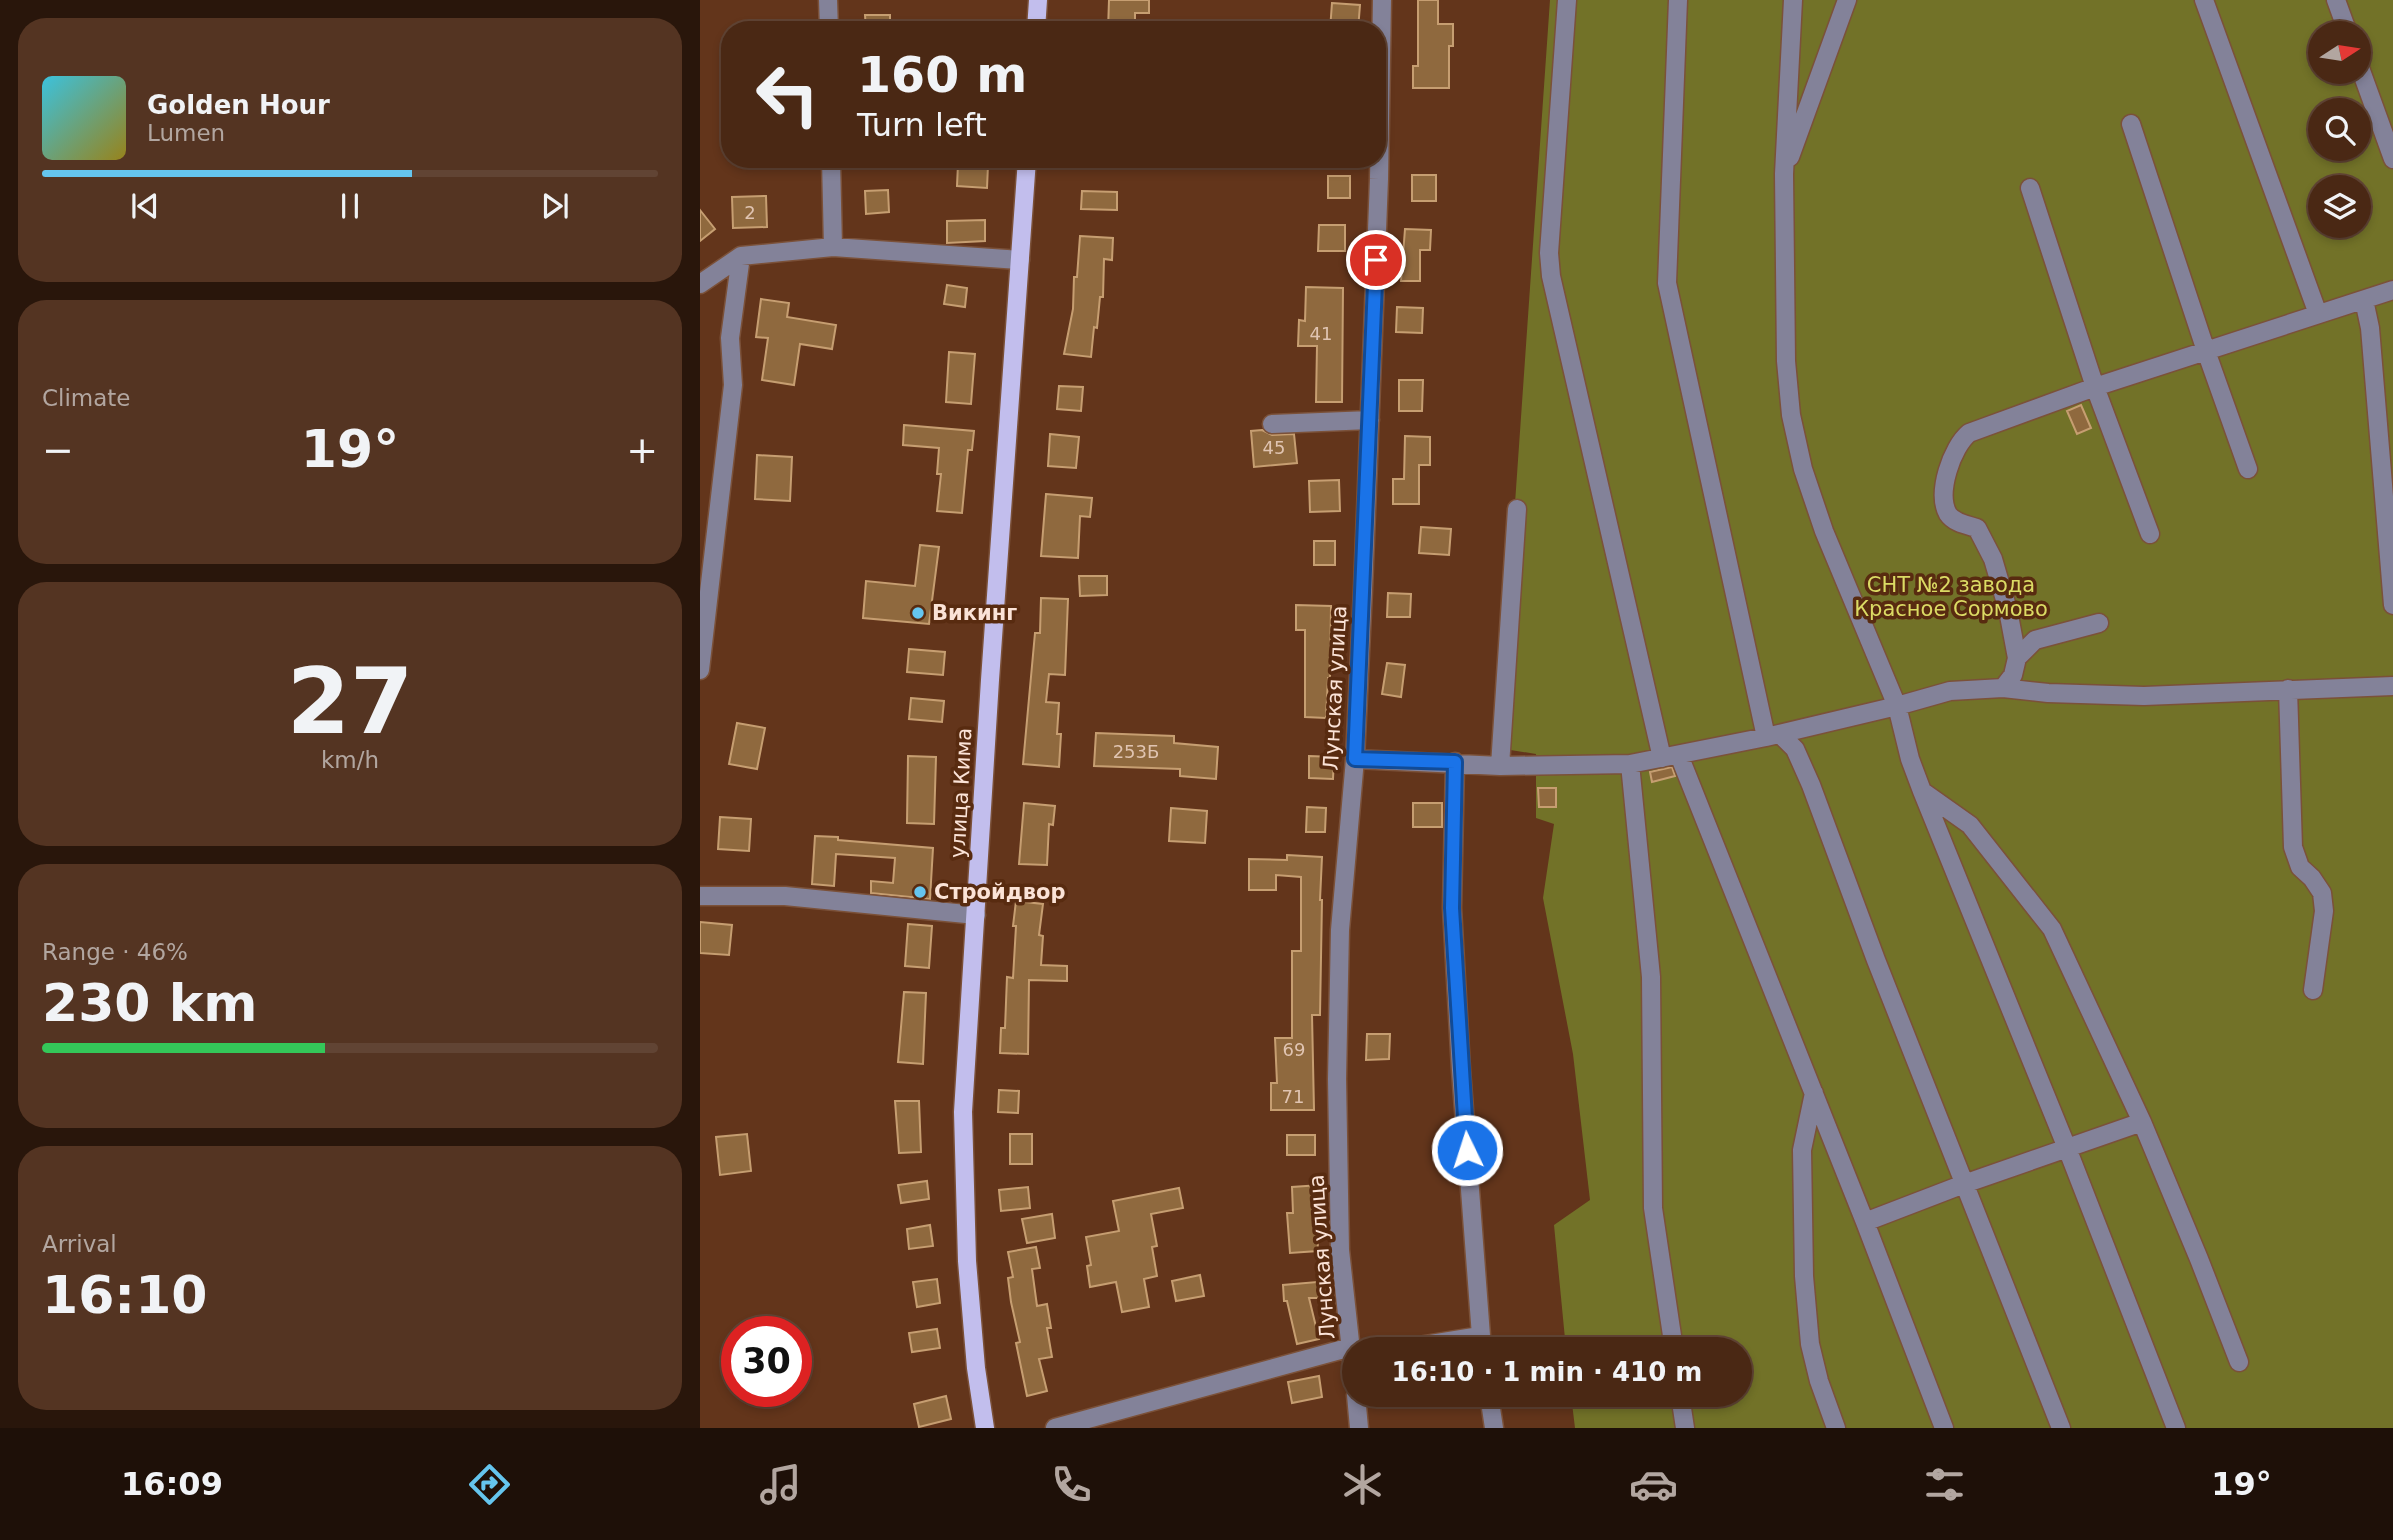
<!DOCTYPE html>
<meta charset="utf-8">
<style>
:root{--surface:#4a2814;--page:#543422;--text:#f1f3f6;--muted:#b2a6a0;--line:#614434;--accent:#65c5ee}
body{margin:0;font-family:"DejaVu Sans",sans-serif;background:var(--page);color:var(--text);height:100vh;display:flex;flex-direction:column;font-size:26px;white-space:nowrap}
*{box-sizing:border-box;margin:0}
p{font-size:23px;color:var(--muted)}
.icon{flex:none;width:38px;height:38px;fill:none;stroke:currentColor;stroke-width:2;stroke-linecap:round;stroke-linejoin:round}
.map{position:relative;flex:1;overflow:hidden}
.side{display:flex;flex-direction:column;gap:18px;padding:18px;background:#29160b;width:700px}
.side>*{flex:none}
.guide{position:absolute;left:21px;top:21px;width:665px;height:147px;border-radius:28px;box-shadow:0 4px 10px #0003,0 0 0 2px var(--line);background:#4a2814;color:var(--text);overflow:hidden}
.needle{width:46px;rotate:78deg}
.tools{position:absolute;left:1608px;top:21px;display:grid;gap:14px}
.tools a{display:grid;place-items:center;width:63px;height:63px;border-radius:50%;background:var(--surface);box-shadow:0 4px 10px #0003,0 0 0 2px var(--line);font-size:35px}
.speed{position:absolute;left:21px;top:1316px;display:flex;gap:14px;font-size:35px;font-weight:700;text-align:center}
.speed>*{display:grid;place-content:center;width:91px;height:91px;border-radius:50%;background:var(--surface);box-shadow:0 4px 10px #0003,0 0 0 2px var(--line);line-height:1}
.speed .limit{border:10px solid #d22;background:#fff;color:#111}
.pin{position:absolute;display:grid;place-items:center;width:60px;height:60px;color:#fff;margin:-30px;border:4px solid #fff;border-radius:50%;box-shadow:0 2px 7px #0007}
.me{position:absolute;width:77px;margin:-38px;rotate:356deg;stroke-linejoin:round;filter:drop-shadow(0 0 5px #0008)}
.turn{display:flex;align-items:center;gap:24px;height:147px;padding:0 21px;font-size:32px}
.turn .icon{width:91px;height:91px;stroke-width:2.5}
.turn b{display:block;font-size:49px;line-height:60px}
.big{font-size:52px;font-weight:700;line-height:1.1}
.side .tile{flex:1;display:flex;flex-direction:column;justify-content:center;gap:10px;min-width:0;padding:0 24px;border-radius:28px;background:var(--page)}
.side .dial{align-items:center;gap:0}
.dial b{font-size:91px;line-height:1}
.song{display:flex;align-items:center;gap:21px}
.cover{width:84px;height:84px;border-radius:10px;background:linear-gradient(135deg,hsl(190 70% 55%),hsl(50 70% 35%))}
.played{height:7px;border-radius:4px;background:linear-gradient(90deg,var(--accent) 60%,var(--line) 60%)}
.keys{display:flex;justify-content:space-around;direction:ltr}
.heat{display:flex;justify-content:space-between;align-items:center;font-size:38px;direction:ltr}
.charge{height:10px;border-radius:5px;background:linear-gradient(90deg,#34c759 46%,var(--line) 0)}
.trip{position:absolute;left:642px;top:1337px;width:410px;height:70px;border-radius:35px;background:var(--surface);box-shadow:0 4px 10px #0003,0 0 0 2px var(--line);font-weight:700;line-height:70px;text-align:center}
.dock{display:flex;height:112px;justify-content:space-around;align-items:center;background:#1e1008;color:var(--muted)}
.dock .icon{width:49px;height:49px}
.dock .on{color:var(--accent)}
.dock b{font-size:32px;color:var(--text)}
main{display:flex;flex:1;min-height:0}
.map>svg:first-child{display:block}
</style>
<main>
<section class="side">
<div class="tile">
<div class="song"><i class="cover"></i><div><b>Golden Hour</b><p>Lumen</p></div></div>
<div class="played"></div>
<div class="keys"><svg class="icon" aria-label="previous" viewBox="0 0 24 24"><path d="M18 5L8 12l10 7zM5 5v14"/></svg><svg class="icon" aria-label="pause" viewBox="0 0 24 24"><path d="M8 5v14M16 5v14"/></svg><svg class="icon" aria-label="next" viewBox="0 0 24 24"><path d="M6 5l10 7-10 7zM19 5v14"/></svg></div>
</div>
<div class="tile"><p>Climate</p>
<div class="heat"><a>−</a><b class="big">19°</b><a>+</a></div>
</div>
<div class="tile dial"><b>27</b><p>km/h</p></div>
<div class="tile"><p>Range · 46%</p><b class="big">230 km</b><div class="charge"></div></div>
<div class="tile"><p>Arrival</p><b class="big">16:10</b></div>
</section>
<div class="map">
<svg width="1693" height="1428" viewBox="0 0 1693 1428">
<rect width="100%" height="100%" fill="#63351b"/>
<path fill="#727228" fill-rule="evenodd" d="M 850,0 L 1693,0 L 1693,1428 L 875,1428 L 871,1395 L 1040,1395 L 1040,1349 L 866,1349 L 854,1225 L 890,1200 L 873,1054 L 843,898 L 854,824 L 836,818 L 836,754 L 798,748 ZM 1620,33 L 1659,33 L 1659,72 L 1620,72 ZM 1620,110 L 1659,110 L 1659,149 L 1620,149 ZM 1620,187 L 1659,187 L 1659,226 L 1620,226 Z"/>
<path fill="#8f693e" stroke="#c69e71" stroke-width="2" d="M 409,0 L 449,0 L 449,13 L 435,13 L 435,30 L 408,30 Z
M 718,0 L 738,0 L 738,24 L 753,24 L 753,46 L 749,46 L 749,88 L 713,88 L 713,66 L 718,66 Z
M 632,3 L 660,5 L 658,30 L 630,30 Z
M 165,15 L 190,15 L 190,30 L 166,30 Z
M 258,164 L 288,165 L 287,188 L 257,186 Z
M 712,175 L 736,175 L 736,201 L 712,201 Z
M 628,176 L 650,176 L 650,198 L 628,198 Z
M 188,190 L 189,212 L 166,214 L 165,191 Z
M 382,191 L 417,192 L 417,210 L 381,209 Z
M 66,196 L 67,227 L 33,228 L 32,197 Z
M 0,210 L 15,229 L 0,241 Z
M 285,220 L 285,241 L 247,243 L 247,221 Z
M 619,225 L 645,225 L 645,251 L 618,251 Z
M 705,229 L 731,230 L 730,250 L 720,250 L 720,281 L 701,281 Z
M 380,236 L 413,238 L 412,260 L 404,259 L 403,297 L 400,297 L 397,328 L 394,327 L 391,357 L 364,354 L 373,309 L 374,277 L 377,277 Z
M 247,285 L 267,288 L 265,307 L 244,304 Z
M 606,287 L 643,288 L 642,402 L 616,402 L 617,346 L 598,346 L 599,320 L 605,321 Z
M 61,299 L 89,303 L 87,317 L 136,325 L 132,349 L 100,344 L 94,385 L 62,380 L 68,338 L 56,337 Z
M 697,307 L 723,308 L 722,333 L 696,332 Z
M 249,352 L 275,354 L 271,404 L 246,402 Z
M 699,380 L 723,380 L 722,411 L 699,411 Z
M 359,386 L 383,387 L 381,411 L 357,409 Z
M 1381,405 L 1391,428 L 1377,434 L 1367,411 Z
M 204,425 L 274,431 L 272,450 L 268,450 L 262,513 L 237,511 L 241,474 L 237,474 L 239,448 L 203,445 Z
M 562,430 L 572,435 L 594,434 L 597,463 L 554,467 L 551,431 Z
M 350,434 L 379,437 L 376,468 L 348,466 Z
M 705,436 L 730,437 L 730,465 L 719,465 L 719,504 L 693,504 L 693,479 L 704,479 Z
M 57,455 L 92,457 L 90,501 L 55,499 Z
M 639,480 L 640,511 L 610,512 L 609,481 Z
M 346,494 L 392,498 L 390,517 L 380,516 L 378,558 L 341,556 Z
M 721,527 L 751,529 L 749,555 L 719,553 Z
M 614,541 L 635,541 L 635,565 L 614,565 Z
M 220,545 L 239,547 L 229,624 L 163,618 L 166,581 L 215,586 Z
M 379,576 L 407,576 L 407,595 L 380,596 Z
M 688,593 L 711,594 L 710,617 L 687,617 Z
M 341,598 L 368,599 L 365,675 L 349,674 L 346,702 L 359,703 L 357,734 L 361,734 L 359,767 L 323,764 L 335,633 L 340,633 Z
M 596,605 L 631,606 L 630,678 L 628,678 L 626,718 L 605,717 L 605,630 L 596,630 Z
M 209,649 L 245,652 L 243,675 L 207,672 Z
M 687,663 L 705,665 L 701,697 L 682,694 Z
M 211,698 L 244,701 L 242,722 L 209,719 Z
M 37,723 L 65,728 L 57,769 L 29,764 Z
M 396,733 L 474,736 L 474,743 L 518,747 L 516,779 L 480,776 L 480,769 L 394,766 Z
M 208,756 L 236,757 L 234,824 L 207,823 Z
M 609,756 L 634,757 L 633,779 L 609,778 Z
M 972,767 L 975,776 L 952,782 L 950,772 Z
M 838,788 L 856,788 L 856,807 L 839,807 Z
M 324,803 L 355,806 L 353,825 L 349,824 L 347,865 L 319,864 Z
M 713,803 L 742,803 L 742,827 L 713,827 Z
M 607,807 L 626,808 L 625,832 L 606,832 Z
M 471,808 L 507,811 L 505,843 L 469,841 Z
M 20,817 L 51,819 L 49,851 L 18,849 Z
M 115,836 L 138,837 L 138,840 L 233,848 L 230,899 L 171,893 L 171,881 L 193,883 L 195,858 L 136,854 L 134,886 L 112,884 Z
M 587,855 L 622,857 L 620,900 L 622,900 L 620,1015 L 612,1015 L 614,1110 L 571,1110 L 571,1083 L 577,1083 L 575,1038 L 592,1038 L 592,951 L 601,951 L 601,877 L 576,875 L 576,890 L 549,890 L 549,859 L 587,860 Z
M 316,901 L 343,904 L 339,935 L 343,936 L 341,965 L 367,966 L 367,981 L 329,980 L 328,1054 L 300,1053 L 301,1028 L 305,1028 L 307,977 L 313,978 L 316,926 L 313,926 Z
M 0,922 L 32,925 L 29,955 L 0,953 Z
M 208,924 L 232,926 L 229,968 L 205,966 Z
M 204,992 L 226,993 L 223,1064 L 198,1062 Z
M 667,1034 L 690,1034 L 689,1059 L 666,1060 Z
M 299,1090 L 319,1091 L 318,1113 L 298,1112 Z
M 195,1101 L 219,1101 L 221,1152 L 199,1153 Z
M 47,1134 L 51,1171 L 20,1175 L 16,1137 Z
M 310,1134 L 332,1134 L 332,1164 L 310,1164 Z
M 587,1135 L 615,1135 L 615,1155 L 587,1155 Z
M 227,1181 L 229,1199 L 201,1203 L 198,1185 Z
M 620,1185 L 621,1203 L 616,1203 L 618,1251 L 590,1253 L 587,1213 L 593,1213 L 592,1187 Z
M 328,1187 L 330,1208 L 301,1211 L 299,1190 Z
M 479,1188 L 483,1208 L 451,1214 L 457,1246 L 452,1247 L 457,1276 L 444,1279 L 449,1307 L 422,1312 L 416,1282 L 390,1287 L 387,1266 L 391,1265 L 386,1237 L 419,1231 L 413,1201 Z
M 352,1214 L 355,1238 L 327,1243 L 322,1219 Z
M 230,1225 L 233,1246 L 209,1249 L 207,1229 Z
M 336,1247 L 340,1268 L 332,1269 L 337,1306 L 347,1304 L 351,1328 L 347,1328 L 352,1357 L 339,1359 L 347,1391 L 327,1396 L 316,1343 L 320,1342 L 311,1302 L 308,1278 L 313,1277 L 308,1252 Z
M 500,1275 L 504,1296 L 476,1301 L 472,1281 Z
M 237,1279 L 240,1303 L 217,1307 L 213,1282 Z
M 617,1282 L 619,1298 L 609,1298 L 619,1339 L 597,1344 L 587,1301 L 584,1301 L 583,1285 Z
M 237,1329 L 240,1348 L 212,1352 L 209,1333 Z
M 619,1376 L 622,1397 L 592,1403 L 588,1382 Z
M 246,1396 L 251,1419 L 219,1427 L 214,1404 Z"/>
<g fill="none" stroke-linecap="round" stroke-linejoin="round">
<defs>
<path id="minor" d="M 128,0 L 129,30
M 867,0 L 849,253 L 851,276 L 962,758
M 978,0 L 967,283 L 1066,737
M 1093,0 L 1084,174 L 1086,361 L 1091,415 L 1103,469 L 1124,531 L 1197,706 L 1210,759 L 1222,791 L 1367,1148 L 1476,1428
M 1504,0 L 1618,314
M 1636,0 L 1648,33
M 1659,65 L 1693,159
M 1431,124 L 1506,351 L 1548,469
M 1090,157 L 1147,0
M 131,159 L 133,247
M 1330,188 L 1395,387 L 1450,534
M 0,284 L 41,256 L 133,247 L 320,260
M 1664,300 L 1670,328 L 1693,605
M 572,424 L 670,420
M 1317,658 L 1335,640 L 1399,623
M 0,670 L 33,385 L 30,338 L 41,256
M 1303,688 L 1313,675 L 1317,658 L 1308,610 L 1293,559 L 1277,528 C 1267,525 1254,523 1248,514 C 1236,493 1252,447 1269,433 L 1395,387 L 1693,290
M 1588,689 L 1593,847 L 1600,867 L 1612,878 L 1622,893 L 1624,911 L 1613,990
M 1080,734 L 1095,749 L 1111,785 L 1176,960 L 1361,1428
M 979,755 L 1165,1222 L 1244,1428
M 655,759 L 800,766 L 930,764 L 1066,737 L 1197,706 L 1250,691 L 1303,688 L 1348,693 L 1444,696 L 1693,686
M 755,762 L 752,908 L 761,1070 L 782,1349
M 930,764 L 951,977 L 953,1208 L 974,1349
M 800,766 L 817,509
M 1222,791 L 1270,825 L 1352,929 L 1442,1122 L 1499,1259 L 1539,1362
M 0,896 L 85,896 L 276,915
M 1114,1093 L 1102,1150 L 1104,1276 L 1110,1344 L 1119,1381 L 1136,1428
M 1165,1222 L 1264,1184 L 1442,1122
M 700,1349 L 780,1336
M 654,1378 L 640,1250 L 637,1079 L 640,930 L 655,759 L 663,589 L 679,179 L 682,0
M 656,1395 L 659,1428
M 789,1395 L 794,1428
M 980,1395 L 985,1428
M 355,1428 L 651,1347"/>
<path id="major" d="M 336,30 L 338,0
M 285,1428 L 276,1368 L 267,1261 L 263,1112 L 290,680 L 327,159"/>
</defs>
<use href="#minor" stroke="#7b5139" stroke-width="21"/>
<use href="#major" stroke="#7b5139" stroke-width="21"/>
<use href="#minor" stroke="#838299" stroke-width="18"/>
<use href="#major" stroke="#c2beed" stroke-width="18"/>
</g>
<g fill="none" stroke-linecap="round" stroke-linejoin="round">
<defs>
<path id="route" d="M 676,260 L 655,759 L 755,762 L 752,908 L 767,1150"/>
</defs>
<use href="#route" stroke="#114b97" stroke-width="18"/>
<use href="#route" stroke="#1a73e8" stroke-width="12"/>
</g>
<g fill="#65c5ee" stroke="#582b10" stroke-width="2.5">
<circle cx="218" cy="613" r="7"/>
<circle cx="220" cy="892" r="7"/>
</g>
<g text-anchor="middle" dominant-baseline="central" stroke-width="7" stroke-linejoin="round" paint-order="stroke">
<g font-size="18" fill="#e0c4b1">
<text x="50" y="212">2</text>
<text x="621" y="333">41</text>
<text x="574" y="447">45</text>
<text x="436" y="751">253Б</text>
<text x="594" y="1049">69</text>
<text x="593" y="1096">71</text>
</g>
<g font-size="21" fill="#dbdb64" stroke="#582b10">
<text x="1251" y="585">СНТ №2 завода<tspan x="1251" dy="24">Красное Сормово</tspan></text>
</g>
<g font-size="21" font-weight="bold" fill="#fbe3d7" stroke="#582b10" text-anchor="start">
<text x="232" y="613">Викинг</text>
<text x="234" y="892">Стройдвор</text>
</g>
<g font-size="21" fill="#fbe3d7" stroke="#582b10">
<text transform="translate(635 688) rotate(-87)">Лунская улица</text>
<text transform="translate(261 793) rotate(-87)">улица Кима</text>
<text transform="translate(622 1257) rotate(-94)">Лунская улица</text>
</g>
</g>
</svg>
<div class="tools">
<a><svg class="needle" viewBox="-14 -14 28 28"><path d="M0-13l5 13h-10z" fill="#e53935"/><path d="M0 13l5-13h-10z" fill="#b2a6a0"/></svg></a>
<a><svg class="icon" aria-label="search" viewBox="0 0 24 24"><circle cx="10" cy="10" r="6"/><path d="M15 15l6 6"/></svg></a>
<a><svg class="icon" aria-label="layers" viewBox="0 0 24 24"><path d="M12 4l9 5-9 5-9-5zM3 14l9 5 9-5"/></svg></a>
</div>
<div class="speed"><div class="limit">30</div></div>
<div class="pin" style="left:676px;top:260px;background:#d93025"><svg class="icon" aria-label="arrive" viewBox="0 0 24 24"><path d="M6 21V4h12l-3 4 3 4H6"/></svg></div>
<svg class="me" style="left:767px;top:1150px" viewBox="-20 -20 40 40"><circle r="17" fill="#1a73e8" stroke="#fff" stroke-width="3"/><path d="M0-11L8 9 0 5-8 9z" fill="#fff"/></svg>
<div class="trip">16:10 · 1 min · 410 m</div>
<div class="guide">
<div class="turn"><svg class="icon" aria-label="left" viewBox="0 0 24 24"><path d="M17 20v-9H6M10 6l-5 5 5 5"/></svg><div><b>160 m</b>Turn left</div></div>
</div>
</div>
</main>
<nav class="dock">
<b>16:09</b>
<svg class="icon on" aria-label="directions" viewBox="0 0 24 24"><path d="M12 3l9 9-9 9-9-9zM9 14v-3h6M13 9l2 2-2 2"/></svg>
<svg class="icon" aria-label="music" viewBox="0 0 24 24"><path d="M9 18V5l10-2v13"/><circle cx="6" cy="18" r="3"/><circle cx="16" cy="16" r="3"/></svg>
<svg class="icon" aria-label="phone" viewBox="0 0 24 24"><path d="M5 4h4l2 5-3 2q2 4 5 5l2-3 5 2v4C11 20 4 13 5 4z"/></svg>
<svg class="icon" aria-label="climate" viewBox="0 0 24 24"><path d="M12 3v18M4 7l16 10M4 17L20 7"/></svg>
<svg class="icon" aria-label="car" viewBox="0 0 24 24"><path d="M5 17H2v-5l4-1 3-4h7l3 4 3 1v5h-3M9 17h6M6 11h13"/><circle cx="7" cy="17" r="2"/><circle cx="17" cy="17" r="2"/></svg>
<svg class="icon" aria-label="filters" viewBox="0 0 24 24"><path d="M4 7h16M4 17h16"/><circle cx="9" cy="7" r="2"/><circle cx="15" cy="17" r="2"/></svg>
<b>19°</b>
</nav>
